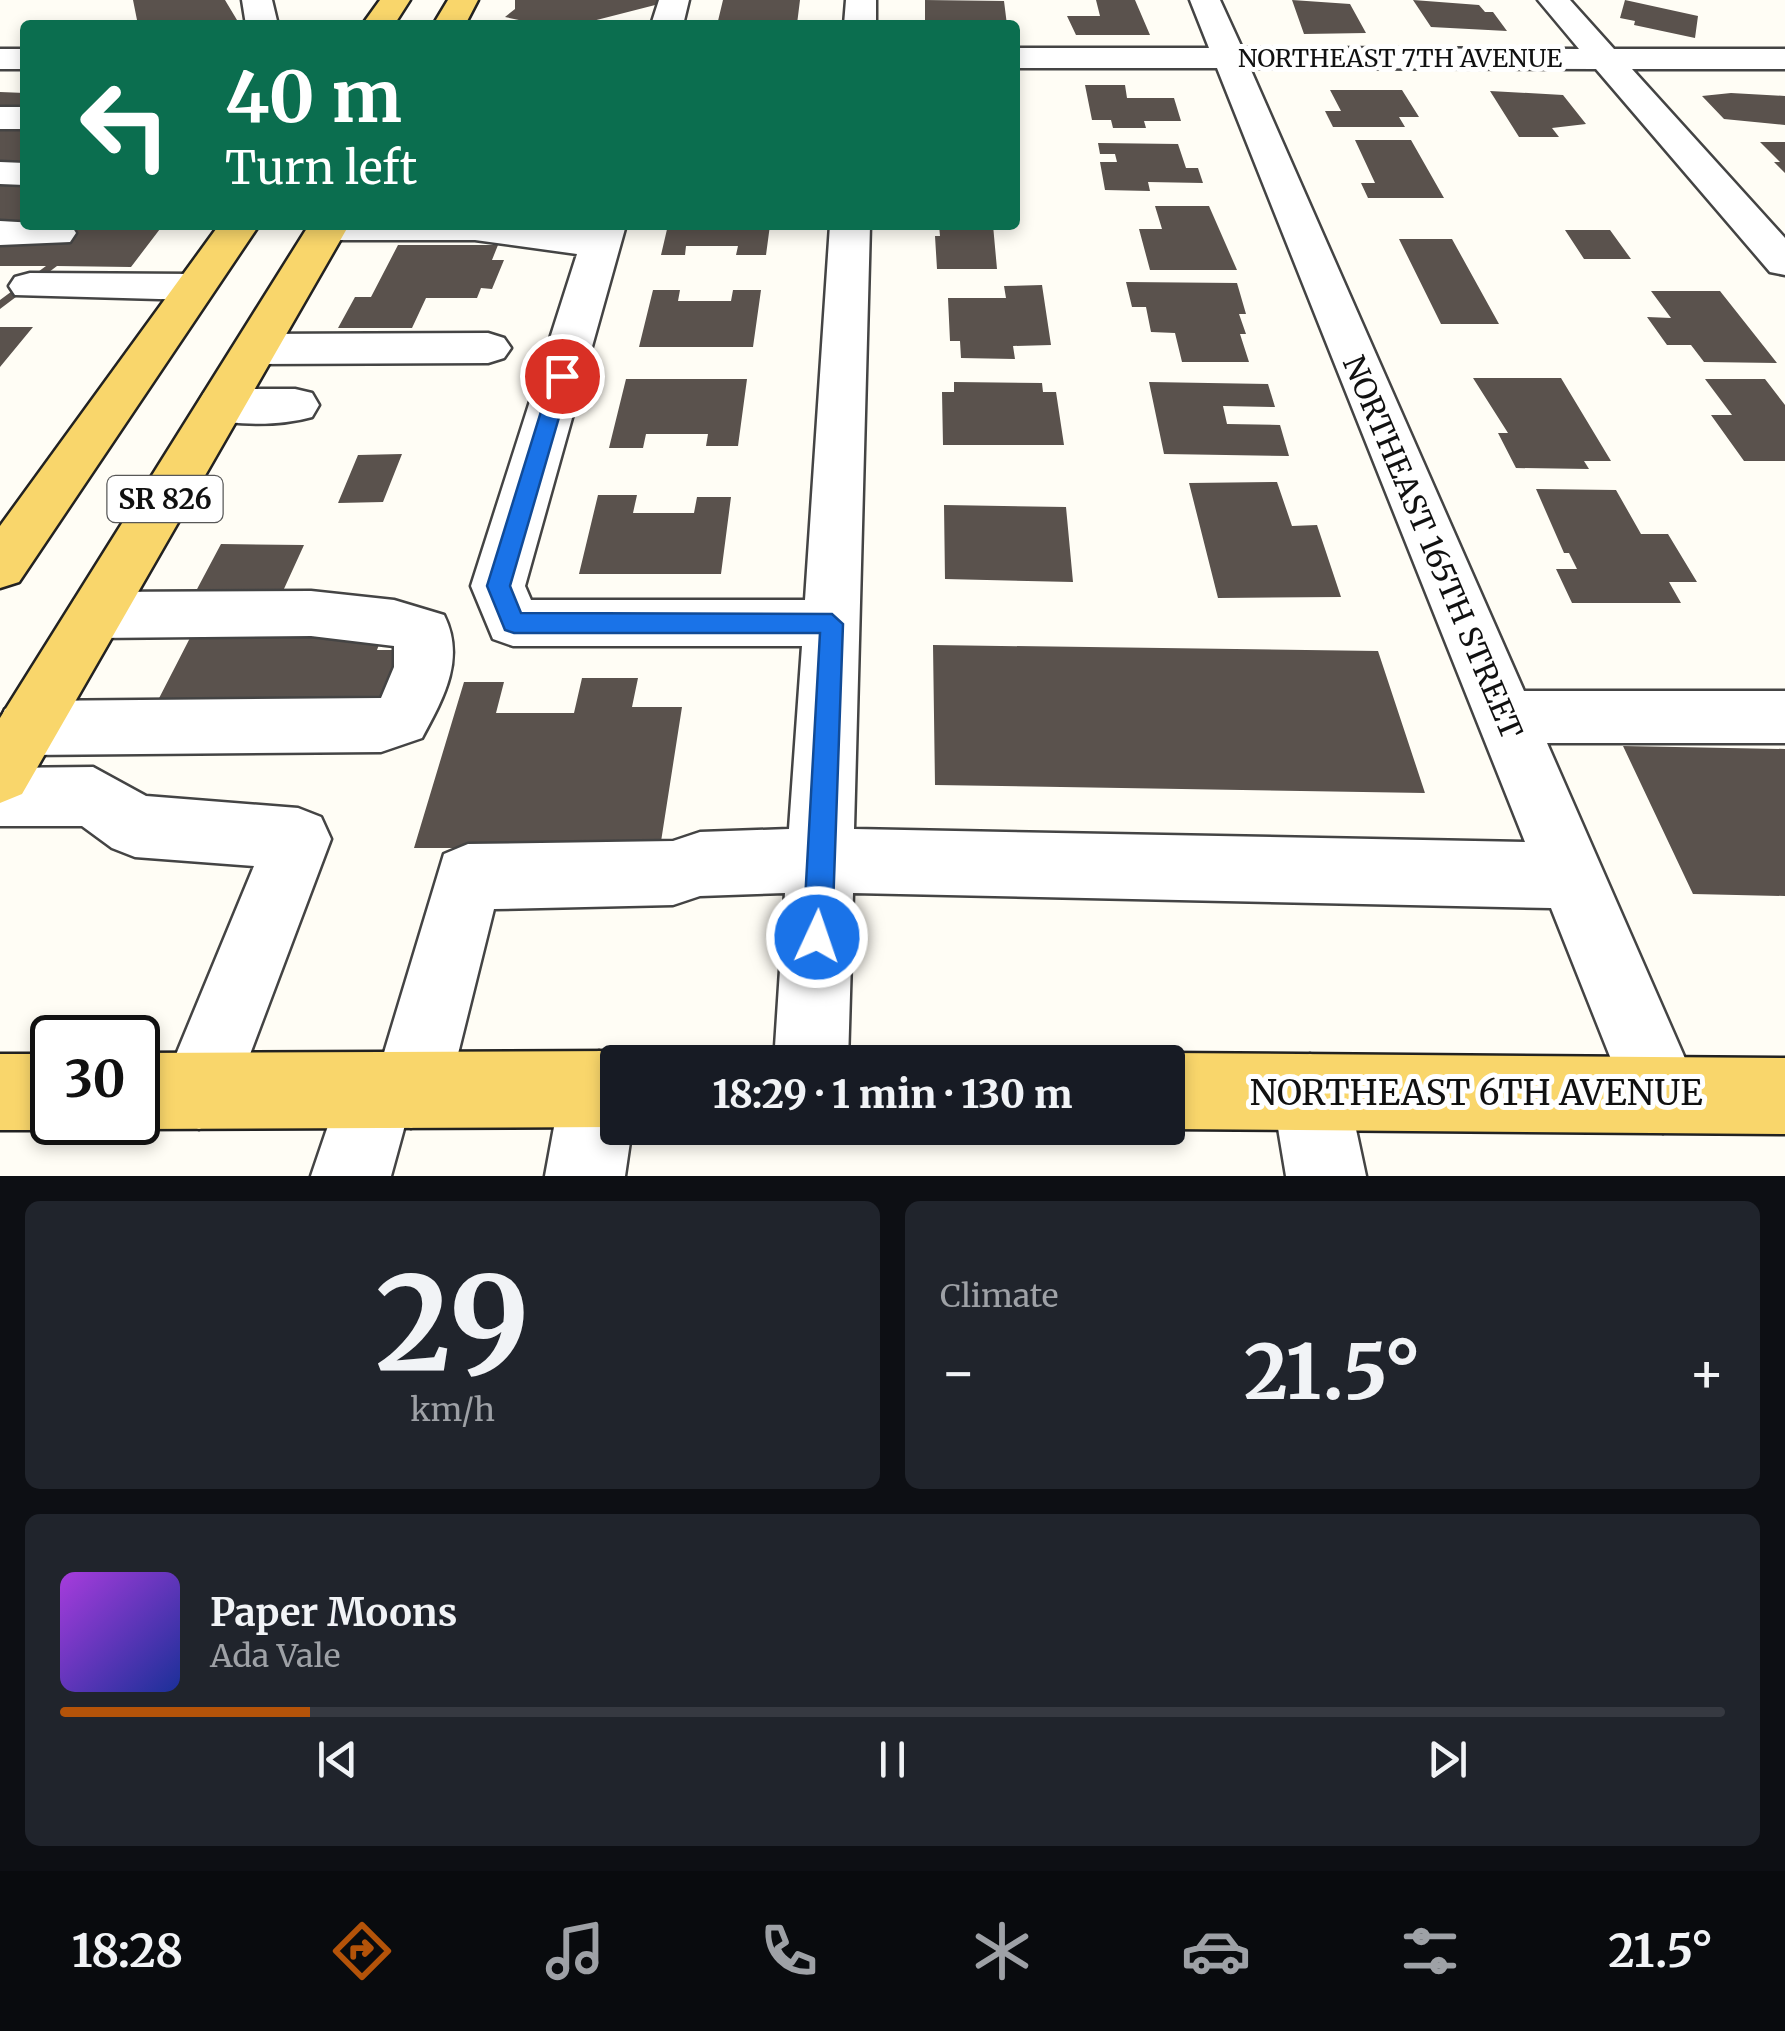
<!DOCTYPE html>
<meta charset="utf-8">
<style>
:root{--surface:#171b24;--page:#20242c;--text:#f1f3f6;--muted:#9ea1a6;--line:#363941;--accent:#b45309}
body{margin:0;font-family:Merriweather,serif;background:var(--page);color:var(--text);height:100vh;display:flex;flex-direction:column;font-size:38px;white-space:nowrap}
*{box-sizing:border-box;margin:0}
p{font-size:32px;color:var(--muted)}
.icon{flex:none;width:55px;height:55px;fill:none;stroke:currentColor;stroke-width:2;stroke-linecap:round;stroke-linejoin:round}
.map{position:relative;height:1176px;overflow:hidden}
.sheet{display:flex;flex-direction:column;gap:25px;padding:25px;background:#0d0f14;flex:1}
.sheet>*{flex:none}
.top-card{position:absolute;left:20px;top:20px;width:1000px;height:210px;border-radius:10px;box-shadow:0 5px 15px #0003;background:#0b6e4f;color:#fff;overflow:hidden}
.speed{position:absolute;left:30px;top:1015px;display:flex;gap:20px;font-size:50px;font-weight:700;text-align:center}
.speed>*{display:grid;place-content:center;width:130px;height:130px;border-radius:50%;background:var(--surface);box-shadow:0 5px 15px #0003;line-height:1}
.speed .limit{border:5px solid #111;border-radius:15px;background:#fff;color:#111}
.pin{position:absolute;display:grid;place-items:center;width:85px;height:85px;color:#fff;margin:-42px;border:5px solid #fff;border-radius:50%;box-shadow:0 2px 10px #0007}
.me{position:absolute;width:110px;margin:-55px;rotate:3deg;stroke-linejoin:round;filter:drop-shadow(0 0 8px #0008)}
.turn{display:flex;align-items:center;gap:35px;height:210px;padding:0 40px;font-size:45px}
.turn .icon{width:130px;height:130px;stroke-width:2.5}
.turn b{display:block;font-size:70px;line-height:85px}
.big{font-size:75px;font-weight:800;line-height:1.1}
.sheet .card{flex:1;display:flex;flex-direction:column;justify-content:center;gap:15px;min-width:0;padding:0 35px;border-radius:15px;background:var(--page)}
.sheet .dial{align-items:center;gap:0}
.dial b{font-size:130px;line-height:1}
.song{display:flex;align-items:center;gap:30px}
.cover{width:120px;height:120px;border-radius:15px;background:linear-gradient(135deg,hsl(280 70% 55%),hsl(230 70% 35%))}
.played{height:10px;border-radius:5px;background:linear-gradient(90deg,var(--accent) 15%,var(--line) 15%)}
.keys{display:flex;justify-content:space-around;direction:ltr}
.heat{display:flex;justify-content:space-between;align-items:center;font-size:55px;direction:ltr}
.sheet .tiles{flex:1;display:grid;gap:25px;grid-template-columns:1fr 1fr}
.card:last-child{grid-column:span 2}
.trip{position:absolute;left:600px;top:1045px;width:585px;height:100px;border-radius:10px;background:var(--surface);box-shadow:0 5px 15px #0003;font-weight:800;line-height:100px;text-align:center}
.tabs{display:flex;height:160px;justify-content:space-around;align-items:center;background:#090b0e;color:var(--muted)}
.tabs .icon{width:70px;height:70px}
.tabs .selected{color:var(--accent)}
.tabs b{font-size:45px;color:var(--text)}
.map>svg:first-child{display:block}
</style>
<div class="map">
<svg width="1785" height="1176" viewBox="0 0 1785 1176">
<rect width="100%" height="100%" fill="#fffdf5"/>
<path fill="#5a524d" d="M 133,0 L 225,0 L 240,25 L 138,25 Z
M 515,0 L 660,0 L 663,3 L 577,25 L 543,25 L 505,17 L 515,9 Z
M 723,0 L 800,0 L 797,24 L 737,21 L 736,25 L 717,25 Z
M 925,0 L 1004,1 L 1007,25 L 925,25 Z
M 1096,0 L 1135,0 L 1150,35 L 1076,35 L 1067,16 L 1100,16 Z
M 1292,0 L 1350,4 L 1366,33 L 1304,34 Z
M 1413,0 L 1479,5 L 1485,12 L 1493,12 L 1507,31 L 1431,27 Z
M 1625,0 L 1698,16 L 1695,38 L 1634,25 L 1635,21 L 1620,18 Z
M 1085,85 L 1125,85 L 1127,98 L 1174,98 L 1181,121 L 1144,121 L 1146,128 L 1113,128 L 1111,120 L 1092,120 Z
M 1330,90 L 1402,90 L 1419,117 L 1399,117 L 1405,127 L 1333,127 L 1325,111 L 1341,111 Z
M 1490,91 L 1563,95 L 1586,124 L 1552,128 L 1559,137 L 1519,137 Z
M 0,92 L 25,93 L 25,225 L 163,225 L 131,267 L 57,266 L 0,309 L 0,300 L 46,266 L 0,266 Z
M 1731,93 L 1785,96 L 1785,125 L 1724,119 L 1702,96 Z
M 1355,140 L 1411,140 L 1444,198 L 1368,198 L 1361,183 L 1375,183 Z
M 1760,142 L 1785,142 L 1785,173 L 1774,162 L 1780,162 Z
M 1098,143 L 1178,144 L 1186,168 L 1198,168 L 1203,183 L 1148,182 L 1150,191 L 1105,190 L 1100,162 L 1117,162 L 1115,154 L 1100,154 Z
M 1155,206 L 1209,206 L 1237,270 L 1150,270 L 1139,229 L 1162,229 Z
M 668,225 L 770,225 L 766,255 L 736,255 L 738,246 L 686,246 L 685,255 L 661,255 Z
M 939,225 L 993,225 L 997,269 L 937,269 L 935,236 L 940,236 Z
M 1565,230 L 1610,230 L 1631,259 L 1584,259 Z
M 1399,239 L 1452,239 L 1499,324 L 1441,324 Z
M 398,245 L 498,245 L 492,260 L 504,260 L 492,289 L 481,288 L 477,298 L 426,298 L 412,328 L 338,328 L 355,297 L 371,297 Z
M 1126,282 L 1237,283 L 1246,314 L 1239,314 L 1246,334 L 1240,334 L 1249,362 L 1182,362 L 1175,333 L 1151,332 L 1146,307 L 1132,307 Z
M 1042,285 L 1051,345 L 1013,346 L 1015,359 L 961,358 L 960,341 L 950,341 L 948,298 L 1006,298 L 1004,286 Z
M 653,290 L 680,290 L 678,301 L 731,301 L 733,290 L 761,290 L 753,347 L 639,347 Z
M 1651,291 L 1720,291 L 1777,363 L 1704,362 L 1691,345 L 1667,345 L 1647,317 L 1671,318 Z
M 0,327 L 33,327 L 0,367 Z
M 1473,378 L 1561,378 L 1611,461 L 1584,461 L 1589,469 L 1516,468 L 1498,433 L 1508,433 Z
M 626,379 L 747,379 L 738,446 L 706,446 L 708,434 L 646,434 L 643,448 L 609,448 Z
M 1705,379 L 1765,379 L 1785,405 L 1785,461 L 1744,461 L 1711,415 L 1732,415 Z
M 954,382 L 1042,383 L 1043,392 L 1056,392 L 1064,445 L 943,445 L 942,392 L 954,392 Z
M 1149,382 L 1268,384 L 1275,407 L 1223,406 L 1227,424 L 1280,425 L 1289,456 L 1164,454 Z
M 402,454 L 383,502 L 338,503 L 358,455 Z
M 1277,482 L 1292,526 L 1317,525 L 1341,597 L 1218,598 L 1189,483 Z
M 1536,489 L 1616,490 L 1641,534 L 1668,534 L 1697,582 L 1669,582 L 1681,603 L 1572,603 L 1556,569 L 1577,569 L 1569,553 L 1564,553 Z
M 598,495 L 637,495 L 633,513 L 694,513 L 697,497 L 731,497 L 721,574 L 579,574 Z
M 944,505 L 1066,507 L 1073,582 L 945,579 Z
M 221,544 L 304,545 L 283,591 L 196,591 Z
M 192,634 L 383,634 L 377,650 L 408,650 L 387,709 L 154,708 Z
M 933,645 L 1378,651 L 1425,793 L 935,785 Z
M 582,678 L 638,678 L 632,707 L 682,707 L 660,848 L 414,848 L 464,682 L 504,682 L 496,713 L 574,713 Z
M 1623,746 L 1785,749 L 1785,896 L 1693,894 Z"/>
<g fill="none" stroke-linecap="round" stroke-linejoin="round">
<defs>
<path id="minor" d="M 242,0 L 272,0 L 278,25 L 246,25 Z
M 659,0 L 689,0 L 683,25 L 651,25 Z
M 846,0 L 876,0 L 876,25 L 844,25 Z
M 1190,0 L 1220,0 L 1242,48 L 1579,49 L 1538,0 L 1570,0 L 1614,49 L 1785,49 L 1785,69 L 1632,69 L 1785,238 L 1785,275 L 1770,272 L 1596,69 L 1250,68 L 1524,691 L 1785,691 L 1785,743 L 1547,743 L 1701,1095 L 1690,1122 L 1663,1133 L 1636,1122 L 1551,908 L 853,893 L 848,1062 L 774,1062 L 785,893 L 700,896 L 673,905 L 494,909 L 449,1090 L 438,1117 L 411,1128 L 405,1125 L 391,1176 L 311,1176 L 349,1064 L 376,1053 L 383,1056 L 444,854 L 468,844 L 673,841 L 700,832 L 789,829 L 802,646 L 513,646 L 493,639 L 471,586 L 577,254 L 475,240 L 327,240 L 313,236 L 309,225 L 529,225 L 584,230 L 586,225 L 626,225 L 525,586 L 531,600 L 805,600 L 830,225 L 870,225 L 854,829 L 1525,842 L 1217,68 L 1015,68 L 1015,48 L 1209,48 Z
M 0,49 L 25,49 L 25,69 L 0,69 Z
M 0,107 L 25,107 L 25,129 L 0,129 Z
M 0,162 L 25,163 L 25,185 L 0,184 Z
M 0,221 L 71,225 L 76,233 L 70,242 L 0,245 Z
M 30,273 L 195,274 L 210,278 L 216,287 L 210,296 L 195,300 L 15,295 L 9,286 L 15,277 Z
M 488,333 L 504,338 L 511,348 L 504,358 L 488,363 L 255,364 L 239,359 L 232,349 L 239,339 L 255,334 Z
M 221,389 L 295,389 L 312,393 L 319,405 L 312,417 C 280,426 236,426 204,417 L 197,405 L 204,393 Z
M 311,591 L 394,600 L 444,615 C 466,659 443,699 422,738 L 381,752 L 27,755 L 5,747 L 0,721 L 5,709 L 27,701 L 381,698 L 394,667 L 394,646 L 311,636 L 95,638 L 75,631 L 67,615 L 75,599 L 95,592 Z
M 93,767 L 146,796 L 298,808 L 321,817 L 331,839 L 226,1118 L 199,1129 L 172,1118 L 161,1091 L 254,866 L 135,857 L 112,848 L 82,826 L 0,826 L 0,768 Z
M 599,1051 L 626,1062 L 618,1062 L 618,1128 L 632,1128 L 625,1176 L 545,1176 L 561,1089 L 572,1062 Z
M 1310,1054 L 1337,1065 L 1348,1092 L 1366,1176 L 1286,1176 L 1272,1092 L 1283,1065 Z"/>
<path id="major" d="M 380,0 L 410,0 L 394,25 L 362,25 Z
M 448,0 L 478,0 L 465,25 L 433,25 Z
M 219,225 L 259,225 L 19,582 L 0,588 L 0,526 Z
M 309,225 L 349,225 L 22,794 L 0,803 L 0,718 Z
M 618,1051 L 645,1062 L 618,1062 L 618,1127 L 138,1129 L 122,1122 L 138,1122 L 138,1053 Z
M 1168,1053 L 1785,1058 L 1785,1134 L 1168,1129 L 1164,1128 L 1168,1062 L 1145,1062 Z
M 0,1054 L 52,1054 L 52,1122 L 70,1122 L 52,1130 L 0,1130 Z"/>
</defs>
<use href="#minor" stroke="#444" stroke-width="5"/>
<use href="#major" stroke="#222" stroke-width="5"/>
<use href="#minor" fill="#fff" fill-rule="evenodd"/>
<use href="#major" fill="#f9d66b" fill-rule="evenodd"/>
</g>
<path fill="#1a73e8" stroke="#114b97" stroke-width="2.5" d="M 562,369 L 571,376 L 510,586 L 521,613 L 832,614 L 843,624 L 832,937 L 827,947 L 817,951 L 807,947 L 803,937 L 820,633 L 514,633 L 505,630 L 487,586 L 552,376 Z"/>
<g text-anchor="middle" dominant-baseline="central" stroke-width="10" stroke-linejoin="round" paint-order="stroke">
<g font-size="25" fill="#111" stroke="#fff">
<text x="1400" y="58">NORTHEAST 7TH AVENUE</text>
</g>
<rect fill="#fff" stroke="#585858" stroke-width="2.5" x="107.5" y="476" width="115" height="46" rx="8"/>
<g font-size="28" font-weight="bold" fill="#111">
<text x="165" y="499">SR 826</text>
</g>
<g font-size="30" fill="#111" stroke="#fff">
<text transform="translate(1433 547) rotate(67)">NORTHEAST 165TH STREET</text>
</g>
<g font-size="35" fill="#111" stroke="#fff">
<text x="1476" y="1093">NORTHEAST 6TH AVENUE</text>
</g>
</g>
</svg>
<div class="speed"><div class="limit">30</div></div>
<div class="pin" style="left:562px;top:376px;background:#d93025"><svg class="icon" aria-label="arrive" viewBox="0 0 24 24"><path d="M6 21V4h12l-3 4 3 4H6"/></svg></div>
<svg class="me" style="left:817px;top:937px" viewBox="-20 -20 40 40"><circle r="17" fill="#1a73e8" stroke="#fff" stroke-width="3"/><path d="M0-11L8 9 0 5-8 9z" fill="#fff"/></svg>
<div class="trip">18:29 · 1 min · 130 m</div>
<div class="top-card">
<div class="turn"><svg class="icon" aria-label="left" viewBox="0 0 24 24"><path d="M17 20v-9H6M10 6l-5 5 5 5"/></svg><div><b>40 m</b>Turn left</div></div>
</div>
</div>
<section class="sheet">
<div class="tiles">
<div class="card dial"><b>29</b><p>km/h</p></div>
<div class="card"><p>Climate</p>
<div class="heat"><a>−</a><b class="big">21.5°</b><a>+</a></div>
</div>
<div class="card">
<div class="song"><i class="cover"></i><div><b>Paper Moons</b><p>Ada Vale</p></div></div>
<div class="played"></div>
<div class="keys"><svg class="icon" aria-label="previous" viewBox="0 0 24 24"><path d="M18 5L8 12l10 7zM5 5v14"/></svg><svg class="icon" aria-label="pause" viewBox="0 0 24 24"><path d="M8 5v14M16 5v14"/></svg><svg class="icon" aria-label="next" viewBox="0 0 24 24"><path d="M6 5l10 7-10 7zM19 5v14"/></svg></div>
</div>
</div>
</section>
<nav class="tabs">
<b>18:28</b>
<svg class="icon selected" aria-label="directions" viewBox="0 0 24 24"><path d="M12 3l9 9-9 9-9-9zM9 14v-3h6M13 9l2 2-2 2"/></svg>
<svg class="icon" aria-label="music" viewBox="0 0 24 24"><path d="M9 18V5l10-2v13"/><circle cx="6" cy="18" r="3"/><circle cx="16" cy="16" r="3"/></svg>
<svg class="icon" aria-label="phone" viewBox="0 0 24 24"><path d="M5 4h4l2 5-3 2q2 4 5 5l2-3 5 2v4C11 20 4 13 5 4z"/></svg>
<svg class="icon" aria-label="climate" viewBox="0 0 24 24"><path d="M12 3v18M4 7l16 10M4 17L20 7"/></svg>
<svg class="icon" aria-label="car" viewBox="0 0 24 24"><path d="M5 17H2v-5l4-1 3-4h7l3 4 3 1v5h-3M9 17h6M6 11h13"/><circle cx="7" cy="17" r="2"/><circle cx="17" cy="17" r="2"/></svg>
<svg class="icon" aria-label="filters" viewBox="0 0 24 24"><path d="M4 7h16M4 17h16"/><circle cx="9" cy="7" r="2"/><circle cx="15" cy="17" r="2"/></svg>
<b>21.5°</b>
</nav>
